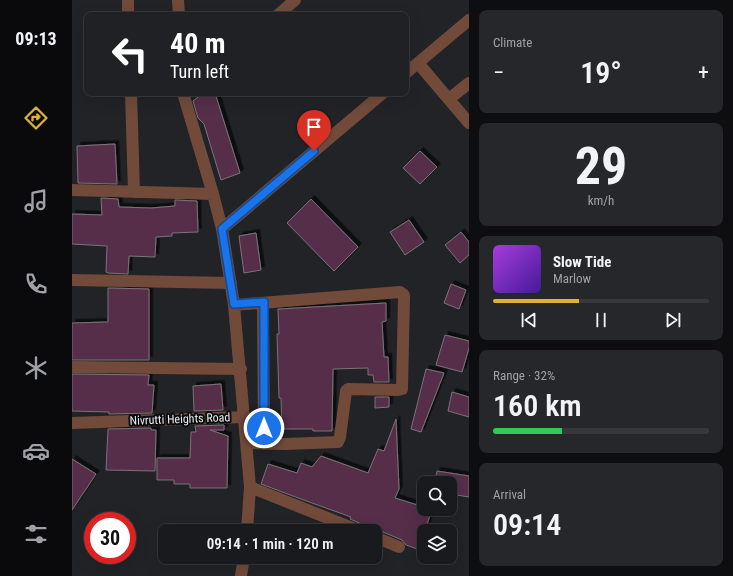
<!DOCTYPE html>
<meta charset="utf-8">
<style>
:root{--surface:#191a1d;--page:#26272a;--text:#f1f3f6;--muted:#9fa1a4;--line:#37383b;--accent:#deb133}
body{margin:0;font-family:"Roboto Condensed",sans-serif;background:var(--page);color:var(--text);height:100vh;display:flex;flex-direction:column;font-size:15px;white-space:nowrap}
*{box-sizing:border-box;margin:0}
p{font-size:13px;color:var(--muted)}
.icon{flex:none;width:22px;height:22px;fill:none;stroke:currentColor;stroke-width:2;stroke-linecap:round;stroke-linejoin:round}
.map{position:relative;flex:1;overflow:hidden}
.panel{display:flex;flex-direction:column;gap:10px;padding:10px;background:#0e0e10;width:264px}
.panel>*{flex:none}
.banner{position:absolute;left:12px;top:12px;width:325px;height:84px;border-radius:8px;box-shadow:0 4px 16px #0002,0 0 0 1px var(--line);background:#202124;color:#fff;overflow:hidden}
.controls{position:absolute;left:345px;top:476px;display:grid;gap:8px}
.controls a{display:grid;place-items:center;width:40px;height:40px;border-radius:8px;background:var(--surface);box-shadow:0 4px 16px #0002,0 0 0 1px var(--line);font-size:20px}
.speed{position:absolute;left:12px;top:512px;display:flex;gap:8px;font-size:20px;font-weight:700;text-align:center}
.speed>*{display:grid;place-content:center;width:52px;height:52px;border-radius:50%;background:var(--surface);box-shadow:0 4px 16px #0002,0 0 0 1px var(--line);line-height:1}
.speed .limit{border:6px solid #d22;background:#fff;color:#111}
.pin{position:absolute;display:grid;place-items:center;width:34px;height:34px;color:#fff;margin:-41px -17px;border-radius:50% 50% 50% 0;rotate:-45deg;box-shadow:0 0 4px #0007}
.pin .icon{rotate:45deg}
.me{position:absolute;width:44px;margin:-22px;rotate:0deg;stroke-linejoin:round;filter:drop-shadow(0 0 3px #0008)}
.turn{display:flex;align-items:center;gap:14px;height:84px;padding:0 20px;font-size:18px}
.turn .icon{width:52px;height:52px;stroke-width:2.5}
.turn b{display:block;font-size:28px;line-height:34px}
.big{font-size:30px;font-weight:600;line-height:1.1}
.panel .card{flex:1;display:flex;flex-direction:column;justify-content:center;gap:6px;min-width:0;padding:0 14px;border-radius:8px;background:var(--page)}
.panel .dial{align-items:center;gap:0}
.dial b{font-size:52px;line-height:1}
.song{display:flex;align-items:center;gap:12px}
.cover{width:48px;height:48px;border-radius:6px;background:linear-gradient(135deg,hsl(280 70% 55%),hsl(260 70% 35%))}
.played{height:4px;border-radius:2px;background:linear-gradient(90deg,var(--accent) 40%,var(--line) 40%)}
.keys{display:flex;justify-content:space-around;direction:ltr}
.heat{display:flex;justify-content:space-between;align-items:center;font-size:22px;direction:ltr}
.charge{height:6px;border-radius:3px;background:linear-gradient(90deg,#34c759 32%,var(--line) 0)}
.trip{position:absolute;left:86px;top:524px;width:224px;height:40px;border-radius:8px;background:var(--surface);box-shadow:0 4px 16px #0002,0 0 0 1px var(--line);font-weight:600;line-height:40px;text-align:center}
main{display:flex;flex:1;min-height:0}
.tab-bar{display:flex;flex-direction:column;width:72px;justify-content:space-around;align-items:center;background:#0a0a0c;color:var(--muted)}
.tab-bar .icon{width:28px;height:28px}
.tab-bar .selected{color:var(--accent)}
.tab-bar b{font-size:18px;color:var(--text)}
.map>svg:first-child{display:block}
</style>
<main>
<nav class="tab-bar">
<b>09:13</b>
<svg class="icon selected" aria-label="directions" viewBox="0 0 24 24"><path d="M12 3l9 9-9 9-9-9zM9 14v-3h6M13 9l2 2-2 2"/></svg>
<svg class="icon" aria-label="music" viewBox="0 0 24 24"><path d="M9 18V5l10-2v13"/><circle cx="6" cy="18" r="3"/><circle cx="16" cy="16" r="3"/></svg>
<svg class="icon" aria-label="phone" viewBox="0 0 24 24"><path d="M5 4h4l2 5-3 2q2 4 5 5l2-3 5 2v4C11 20 4 13 5 4z"/></svg>
<svg class="icon" aria-label="climate" viewBox="0 0 24 24"><path d="M12 3v18M4 7l16 10M4 17L20 7"/></svg>
<svg class="icon" aria-label="car" viewBox="0 0 24 24"><path d="M5 17H2v-5l4-1 3-4h7l3 4 3 1v5h-3M9 17h6M6 11h13"/><circle cx="7" cy="17" r="2"/><circle cx="17" cy="17" r="2"/></svg>
<svg class="icon" aria-label="filters" viewBox="0 0 24 24"><path d="M4 7h16M4 17h16"/><circle cx="9" cy="7" r="2"/><circle cx="15" cy="17" r="2"/></svg>
</nav>
<div class="map">
<svg width="397" height="576" viewBox="0 0 397 576">
<defs>
<filter id="shadow"><feDropShadow dx="3.5" dy="-3.5" stdDeviation="0" flood-color="#0009"/></filter>
</defs>
<rect width="100%" height="100%" fill="#212327"/>
<path fill="#562e48" stroke="#797376" filter="url(#shadow)" d="M 131,93 L 143,93 L 168,173 L 149,180 L 132,124 L 126,118 L 121,101 Z
M 43,144 L 45,184 L 6,183 L 5,146 Z
M 348,151 L 365,167 L 348,184 L 331,168 Z
M 29,198 L 46,199 L 47,207 L 79,208 L 103,206 L 103,200 L 125,201 L 126,232 L 100,233 L 100,236 L 84,237 L 83,257 L 57,256 L 56,274 L 36,273 L 34,272 L 35,246 L 0,244 L 0,214 L 30,215 Z
M 239,199 L 286,247 L 262,271 L 215,223 Z
M 337,220 L 352,242 L 333,255 L 318,232 Z
M 389,232 L 397,242 L 397,255 L 388,263 L 373,245 Z
M 184,233 L 189,270 L 172,273 L 167,236 Z
M 379,284 L 394,290 L 387,309 L 372,303 Z
M 36,288 L 77,289 L 77,360 L 0,360 L 0,323 L 36,322 Z
M 314,303 L 314,321 L 310,322 L 312,357 L 316,357 L 317,382 L 302,382 L 301,375 L 296,375 L 296,368 L 261,369 L 260,431 L 241,431 L 241,429 L 210,429 L 209,398 L 207,398 L 205,334 L 207,334 L 206,309 Z
M 373,335 L 397,341 L 397,348 L 390,372 L 364,365 Z
M 354,369 L 372,373 L 349,432 L 339,429 Z
M 0,374 L 77,375 L 76,385 L 82,385 L 80,413 L 37,414 L 37,412 L 0,411 Z
M 149,384 L 151,410 L 122,411 L 121,386 Z
M 380,392 L 397,397 L 397,417 L 376,411 Z
M 303,397 L 317,397 L 317,407 L 303,408 Z
M 324,419 L 327,489 L 323,498 L 352,507 L 352,509 L 360,509 L 353,531 L 352,531 L 352,536 L 348,550 L 334,545 L 330,540 L 306,530 L 295,531 L 294,526 L 278,519 L 279,517 L 229,499 L 189,484 L 196,464 L 225,473 L 229,463 L 240,467 L 249,456 L 296,473 L 306,449 L 312,451 Z
M 152,425 L 152,430 L 138,430 L 156,436 L 155,488 L 118,488 L 118,484 L 102,484 L 102,480 L 85,480 L 85,458 L 118,458 L 119,432 L 124,432 L 123,426 Z
M 79,428 L 79,430 L 84,430 L 83,471 L 34,470 L 36,429 Z
M 0,459 L 24,474 L 0,510 Z
M 365,471 L 397,476 L 397,497 L 378,494 L 378,483 L 363,483 Z"/>
<g fill="none" stroke-linecap="round" stroke-linejoin="round">
<path stroke="#714a3a" stroke-width="12" d="M 56,0 L 56,15
M 106,0 L 107,15
M 206,15 L 223,0
M 346,63 L 397,123
M 334,73 L 397,20
M 59,93 L 62,192
M 111,93 L 141,194 L 150,229 L 162,305 L 178,487 L 175,531
M 377,99 L 397,83
M 0,190 L 141,194
M 150,229 L 311,93
M 0,280 L 159,283
M 191,303 L 192,444
M 162,305 L 328,292 L 332,295 L 332,297 L 330,389 L 326,390 L 276,389 L 274,391 L 268,437 L 266,442 L 214,444 L 175,443
M 0,367 L 169,369
M 0,423 L 173,417
M 178,487 L 288,531
M 303,537 L 327,547
M 169,576 L 172,557"/>
</g>
<g fill="none" stroke-linecap="round" stroke-linejoin="round">
<defs>
<path id="route" d="M 192,428 L 192,302 L 162,304 L 150,229 L 242,151"/>
</defs>
<use href="#route" stroke="#114b97" stroke-width="10"/>
<use href="#route" stroke="#1a73e8" stroke-width="7"/>
</g>
<g text-anchor="middle" dominant-baseline="central" stroke-width="4" stroke-linejoin="round" paint-order="stroke">
<g font-size="12" fill="#e9ebed" stroke="#0b0c0e">
<text transform="translate(108 419) rotate(-2)">Nivrutti Heights Road</text>
</g>
</g>
</svg>
<div class="controls">
<a><svg class="icon" aria-label="search" viewBox="0 0 24 24"><circle cx="10" cy="10" r="6"/><path d="M15 15l6 6"/></svg></a>
<a><svg class="icon" aria-label="layers" viewBox="0 0 24 24"><path d="M12 4l9 5-9 5-9-5zM3 14l9 5 9-5"/></svg></a>
</div>
<div class="speed"><div class="limit">30</div></div>
<div class="pin" style="left:242px;top:151px;background:#d93025"><svg class="icon" aria-label="arrive" viewBox="0 0 24 24"><path d="M6 21V4h12l-3 4 3 4H6"/></svg></div>
<svg class="me" style="left:192px;top:428px" viewBox="-20 -20 40 40"><circle r="17" fill="#1a73e8" stroke="#fff" stroke-width="3"/><path d="M0-11L8 9 0 5-8 9z" fill="#fff"/></svg>
<div class="trip">09:14 · 1 min · 120 m</div>
<div class="banner">
<div class="turn"><svg class="icon" aria-label="left" viewBox="0 0 24 24"><path d="M17 20v-9H6M10 6l-5 5 5 5"/></svg><div><b>40 m</b>Turn left</div></div>
</div>
</div>
<section class="panel">
<div class="card"><p>Climate</p>
<div class="heat"><a>−</a><b class="big">19°</b><a>+</a></div>
</div>
<div class="card dial"><b>29</b><p>km/h</p></div>
<div class="card">
<div class="song"><i class="cover"></i><div><b>Slow Tide</b><p>Marlow</p></div></div>
<div class="played"></div>
<div class="keys"><svg class="icon" aria-label="previous" viewBox="0 0 24 24"><path d="M18 5L8 12l10 7zM5 5v14"/></svg><svg class="icon" aria-label="pause" viewBox="0 0 24 24"><path d="M8 5v14M16 5v14"/></svg><svg class="icon" aria-label="next" viewBox="0 0 24 24"><path d="M6 5l10 7-10 7zM19 5v14"/></svg></div>
</div>
<div class="card"><p>Range · 32%</p><b class="big">160 km</b><div class="charge"></div></div>
<div class="card"><p>Arrival</p><b class="big">09:14</b></div>
</section>
</main>
